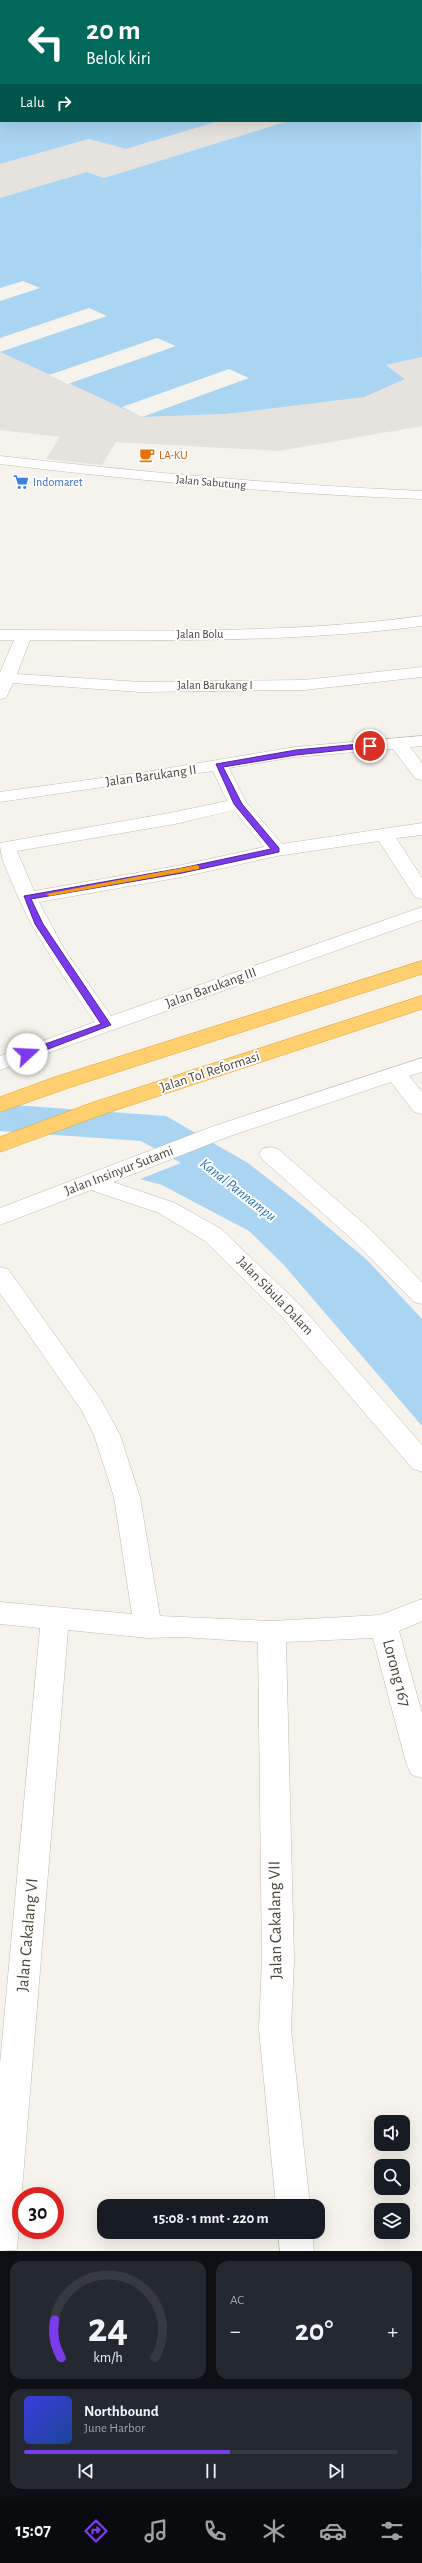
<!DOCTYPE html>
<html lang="id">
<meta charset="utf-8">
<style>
:root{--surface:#171b24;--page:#242831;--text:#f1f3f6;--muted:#9ea1a6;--line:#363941;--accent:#7c3aed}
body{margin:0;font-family:"Alegreya Sans",sans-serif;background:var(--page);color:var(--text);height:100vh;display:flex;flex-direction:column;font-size:15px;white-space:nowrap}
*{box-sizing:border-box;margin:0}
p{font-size:13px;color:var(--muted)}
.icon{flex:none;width:22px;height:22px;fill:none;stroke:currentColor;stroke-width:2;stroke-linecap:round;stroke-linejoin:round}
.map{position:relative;height:2251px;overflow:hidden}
.details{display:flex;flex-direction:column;gap:10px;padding:10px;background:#0d0f14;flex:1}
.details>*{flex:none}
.banner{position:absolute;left:0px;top:0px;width:422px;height:122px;box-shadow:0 4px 16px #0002;background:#00695c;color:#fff;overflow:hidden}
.tools{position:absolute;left:374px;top:2115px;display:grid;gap:8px}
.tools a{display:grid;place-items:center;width:36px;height:36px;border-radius:8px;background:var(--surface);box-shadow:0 4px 16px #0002;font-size:20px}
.speed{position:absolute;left:12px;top:2187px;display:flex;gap:8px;font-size:20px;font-weight:700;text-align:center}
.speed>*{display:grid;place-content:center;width:52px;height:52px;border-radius:50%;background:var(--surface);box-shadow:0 4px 16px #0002;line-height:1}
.speed .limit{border:6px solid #d22;background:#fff;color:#111}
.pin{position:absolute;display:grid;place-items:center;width:34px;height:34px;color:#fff;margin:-17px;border:2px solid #fff;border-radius:50%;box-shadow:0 1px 4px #0007}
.me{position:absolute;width:44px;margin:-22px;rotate:70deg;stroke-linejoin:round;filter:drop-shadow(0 0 3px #0008)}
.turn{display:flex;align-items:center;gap:14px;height:84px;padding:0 20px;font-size:18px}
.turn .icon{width:52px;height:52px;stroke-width:2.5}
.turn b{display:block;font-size:28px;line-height:34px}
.then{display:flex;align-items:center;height:38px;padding:0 20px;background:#0003;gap:8px;font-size:15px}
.big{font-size:30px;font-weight:700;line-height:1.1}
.details .card{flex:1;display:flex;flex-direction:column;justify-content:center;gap:6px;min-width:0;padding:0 14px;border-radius:12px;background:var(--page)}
.details .dial{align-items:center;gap:0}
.dial svg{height:104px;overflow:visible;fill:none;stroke:var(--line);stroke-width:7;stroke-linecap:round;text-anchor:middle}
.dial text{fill:var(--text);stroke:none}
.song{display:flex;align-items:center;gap:12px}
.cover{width:48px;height:48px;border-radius:6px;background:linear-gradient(135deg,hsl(240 70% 55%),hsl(220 70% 35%))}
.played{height:4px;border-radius:2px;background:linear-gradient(90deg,var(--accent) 55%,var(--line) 55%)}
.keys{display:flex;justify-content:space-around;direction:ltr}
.heat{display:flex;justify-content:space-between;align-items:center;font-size:22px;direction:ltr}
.details .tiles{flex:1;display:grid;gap:10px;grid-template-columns:1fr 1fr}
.card:last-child{grid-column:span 2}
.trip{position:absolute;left:97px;top:2199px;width:228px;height:40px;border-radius:12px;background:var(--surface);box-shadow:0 4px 16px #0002;font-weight:700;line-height:40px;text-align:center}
.tabs{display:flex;height:64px;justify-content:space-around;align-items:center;background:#090b0e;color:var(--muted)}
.tabs .icon{width:28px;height:28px}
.tabs .active{color:var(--accent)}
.tabs b{font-size:18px;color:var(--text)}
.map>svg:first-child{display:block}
</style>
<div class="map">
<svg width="422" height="2251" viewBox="0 0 422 2251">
<rect width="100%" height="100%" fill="#f6f3ec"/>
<path fill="#e6e2dd" d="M 219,121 L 288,121 L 104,178 L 87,172 L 0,198 L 0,164 L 89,139 L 126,149 Z
M 0,352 L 142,417 L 226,414 L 405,378 L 386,365 L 422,357 L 422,426 L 279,451 L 116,442 L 102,465 L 46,459 L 60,437 L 0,430 Z"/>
<path fill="#a9d4f2" d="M 0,0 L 422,0 L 422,66 L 421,1 L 1,1 L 1,121 L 219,121 L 126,149 L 89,139 L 0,164 Z
M 421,80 L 422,357 L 386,365 L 405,379 L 364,397 L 226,414 L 142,417 L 0,352 L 0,198 L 87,172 L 104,178 L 288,121 L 421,121 Z
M 0,1104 L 166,1116 L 248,1163 L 303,1206 L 367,1260 L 422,1319 L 422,1426 L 283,1264 L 249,1231 L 162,1185 L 140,1179 L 181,1163 L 141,1141 L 0,1131 Z"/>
<path fill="#f6f3ec" d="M 23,281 L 40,288 L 0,301 L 0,288 Z
M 89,308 L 107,316 L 0,352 L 0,338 Z
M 157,338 L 176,346 L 68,384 L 49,375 Z
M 229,369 L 249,378 L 142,417 L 122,407 Z"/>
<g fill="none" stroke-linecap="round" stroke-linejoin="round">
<defs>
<path id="minor" d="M 0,456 C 140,472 281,485 422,491 L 422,499 C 281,494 140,481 0,464 Z
M 422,616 L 422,626 C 292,643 161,640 30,640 L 17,674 L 140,682 L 304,680 L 422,667 L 422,677 L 304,690 L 140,692 L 13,683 L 6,698 L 0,699 L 0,673 L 14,640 L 0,640 L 0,630 C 141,630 282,635 422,616 Z
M 422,736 L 422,746 L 410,747 L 422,763 L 422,780 L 416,779 L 393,749 L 295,757 L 229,768 L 246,802 L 282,844 L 422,823 L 422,835 L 396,838 L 422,878 L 422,899 L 415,897 L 379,841 L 277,856 L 182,877 L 39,902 L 64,949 L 111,1016 L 422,907 L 422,920 L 0,1070 L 0,1056 L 95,1022 C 63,976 31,931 11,880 C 6,867 0,857 0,843 L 175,812 L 227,801 L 213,771 L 0,802 L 0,792 L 145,772 L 295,747 ZM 234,810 L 264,847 L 182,865 L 34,891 L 17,851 L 175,824 Z
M 422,1058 L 422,1072 L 409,1076 L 422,1092 L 422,1114 L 414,1112 L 391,1082 L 230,1136 L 113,1182 L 175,1203 L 221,1229 L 300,1305 L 422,1445 L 422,1472 L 413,1469 L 282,1317 L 205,1241 L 159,1213 L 91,1190 L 0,1225 L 0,1208 L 214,1126 Z
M 270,1147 L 278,1149 L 370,1229 L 422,1282 L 422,1304 L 414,1302 L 354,1241 L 262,1159 L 259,1154 L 262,1149 Z
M 0,1267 L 8,1269 L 101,1400 L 120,1435 L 140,1497 L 160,1616 L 272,1621 L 380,1615 L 422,1599 L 422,1621 L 399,1631 L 422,1713 L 422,1778 L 412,1775 L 407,1766 L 373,1638 L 286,1642 L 294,1960 L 291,2029 L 310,2206 L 276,2206 L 259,2029 L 262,1960 L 258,1642 L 182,1637 L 148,1638 L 68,1630 L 17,2250 L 0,2251 L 0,2064 L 40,1628 L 0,1624 L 0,1602 L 132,1614 L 114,1497 L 94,1435 L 82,1411 L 0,1293 Z
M 278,2232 L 312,2232 L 314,2251 L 280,2251 Z"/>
<path id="highway" d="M 422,961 L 422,974 L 71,1087 L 0,1112 L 0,1097 L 55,1077 Z
M 422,996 L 422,1009 L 107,1113 L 0,1152 L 0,1137 L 91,1103 Z"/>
</defs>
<use href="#minor" stroke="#c2bbae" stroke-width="1"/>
<use href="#highway" stroke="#e0a43c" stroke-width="1"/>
<use href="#minor" fill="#fff" fill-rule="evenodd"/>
<use href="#highway" fill="#ffcf6e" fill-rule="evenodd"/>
</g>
<path fill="#7c3aed" stroke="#51269a" d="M 370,743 L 372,747 L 296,755 L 223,767 L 242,804 L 279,848 L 279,852 L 182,873 L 31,899 L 43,924 L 111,1025 L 30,1056 L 23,1056 L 23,1052 L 101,1024 L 35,924 L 24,896 L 182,868 L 271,849 L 234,804 L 216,764 L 296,750 Z"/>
<path fill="#f59e0b" d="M 197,865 L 199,866 L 199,869 L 50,896 L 46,894 Z"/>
<defs>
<symbol id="cafe-bare" viewBox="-9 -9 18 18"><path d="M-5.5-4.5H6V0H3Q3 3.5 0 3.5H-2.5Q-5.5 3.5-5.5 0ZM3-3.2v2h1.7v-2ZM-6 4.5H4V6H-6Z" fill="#e8710a" stroke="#fff" stroke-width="2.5" paint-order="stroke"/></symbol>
<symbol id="supermarket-bare" viewBox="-9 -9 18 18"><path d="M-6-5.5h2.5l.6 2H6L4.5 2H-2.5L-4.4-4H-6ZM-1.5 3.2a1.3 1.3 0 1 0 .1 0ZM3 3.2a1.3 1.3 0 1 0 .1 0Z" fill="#3f7fe0" stroke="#fff" stroke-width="2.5" paint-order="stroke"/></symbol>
</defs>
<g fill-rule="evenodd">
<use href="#cafe-bare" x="136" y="444" width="22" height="22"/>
<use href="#supermarket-bare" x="10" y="471" width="22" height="22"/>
</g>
<g text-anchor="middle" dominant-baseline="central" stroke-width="4" stroke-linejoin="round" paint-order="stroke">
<g font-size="12" fill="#c56008" stroke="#fff" text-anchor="start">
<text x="159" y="455">LA-KU</text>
</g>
<g font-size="12" fill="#366cbe" stroke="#fff" text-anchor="start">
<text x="33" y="482">Indomaret</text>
</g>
<g font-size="12" fill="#4b4439" stroke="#fff">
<text transform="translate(211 482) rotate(5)">Jalan Sabutung</text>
<text x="200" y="634">Jalan Bolu</text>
<text x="215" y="685">Jalan Barukang I</text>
</g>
<g font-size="14" fill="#4b4439" stroke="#fff">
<text transform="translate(151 776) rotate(-8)">Jalan Barukang II</text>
<text transform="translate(211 988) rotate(-20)">Jalan Barukang III</text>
<text transform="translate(210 1072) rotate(-18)">Jalan Tol Reformasi</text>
<text transform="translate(119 1171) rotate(-21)">Jalan Insinyur Sutami</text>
<text transform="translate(275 1296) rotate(46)">Jalan Sibula Dalam</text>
</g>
<g font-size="15" font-style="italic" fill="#2e7ab2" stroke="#fff">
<text transform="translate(238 1190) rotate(38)">Kanal Pannampu</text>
</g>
<g font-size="17" fill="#4b4439" stroke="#fff">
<text transform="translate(397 1673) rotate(75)">Lorong 167</text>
<text transform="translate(275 1920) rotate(-91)">Jalan Cakalang VII</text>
<text transform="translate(27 1935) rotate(-85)">Jalan Cakalang VI</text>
</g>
</g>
</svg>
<div class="tools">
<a><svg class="icon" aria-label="sound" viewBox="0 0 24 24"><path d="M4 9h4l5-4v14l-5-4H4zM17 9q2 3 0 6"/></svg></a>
<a><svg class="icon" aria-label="search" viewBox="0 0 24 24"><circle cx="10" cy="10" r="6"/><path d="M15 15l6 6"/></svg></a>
<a><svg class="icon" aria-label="layers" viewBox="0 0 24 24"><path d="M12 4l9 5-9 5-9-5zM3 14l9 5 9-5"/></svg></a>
</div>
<div class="speed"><div class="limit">30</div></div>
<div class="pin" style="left:370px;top:746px;background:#d93025"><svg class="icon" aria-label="arrive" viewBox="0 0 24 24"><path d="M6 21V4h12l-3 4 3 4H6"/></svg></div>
<svg class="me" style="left:27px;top:1054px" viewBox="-20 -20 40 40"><circle r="19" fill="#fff"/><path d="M0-13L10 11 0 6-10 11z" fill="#7c3aed"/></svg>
<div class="trip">15:08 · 1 mnt · 220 m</div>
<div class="banner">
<div class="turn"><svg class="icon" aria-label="left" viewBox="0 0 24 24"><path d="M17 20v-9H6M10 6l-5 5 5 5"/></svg><div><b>20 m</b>Belok kiri</div></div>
<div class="then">Lalu<svg class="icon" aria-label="right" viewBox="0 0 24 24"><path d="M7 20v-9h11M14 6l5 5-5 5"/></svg></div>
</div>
</div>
<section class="details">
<div class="tiles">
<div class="card dial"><svg viewBox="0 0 100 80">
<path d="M14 69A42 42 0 1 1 86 69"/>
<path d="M14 69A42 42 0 0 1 9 40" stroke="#7c3aed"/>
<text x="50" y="56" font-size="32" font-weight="700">24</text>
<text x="50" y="72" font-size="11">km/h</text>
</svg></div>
<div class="card"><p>AC</p>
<div class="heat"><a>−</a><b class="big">20°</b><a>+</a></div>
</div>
<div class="card">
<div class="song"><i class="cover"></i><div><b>Northbound</b><p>June Harbor</p></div></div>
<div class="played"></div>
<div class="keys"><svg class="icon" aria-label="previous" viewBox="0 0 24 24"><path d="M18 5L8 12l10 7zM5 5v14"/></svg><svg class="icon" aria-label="pause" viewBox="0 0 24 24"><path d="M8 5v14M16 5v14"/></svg><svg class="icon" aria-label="next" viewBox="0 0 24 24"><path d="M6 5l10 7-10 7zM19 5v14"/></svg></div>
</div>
</div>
</section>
<nav class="tabs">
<b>15:07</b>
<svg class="icon active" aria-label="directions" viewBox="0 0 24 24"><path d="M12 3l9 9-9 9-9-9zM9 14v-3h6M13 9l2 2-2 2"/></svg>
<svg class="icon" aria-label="music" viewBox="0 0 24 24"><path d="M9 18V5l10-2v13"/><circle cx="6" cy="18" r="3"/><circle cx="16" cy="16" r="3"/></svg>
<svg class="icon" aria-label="phone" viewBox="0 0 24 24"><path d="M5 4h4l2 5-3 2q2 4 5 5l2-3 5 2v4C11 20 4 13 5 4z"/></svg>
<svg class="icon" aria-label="climate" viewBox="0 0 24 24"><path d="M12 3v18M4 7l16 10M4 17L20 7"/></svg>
<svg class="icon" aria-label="car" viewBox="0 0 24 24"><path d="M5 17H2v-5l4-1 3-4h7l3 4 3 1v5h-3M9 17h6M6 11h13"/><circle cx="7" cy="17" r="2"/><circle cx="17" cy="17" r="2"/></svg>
<svg class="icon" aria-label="filters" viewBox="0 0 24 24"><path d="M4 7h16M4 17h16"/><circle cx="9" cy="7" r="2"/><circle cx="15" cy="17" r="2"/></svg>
</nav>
